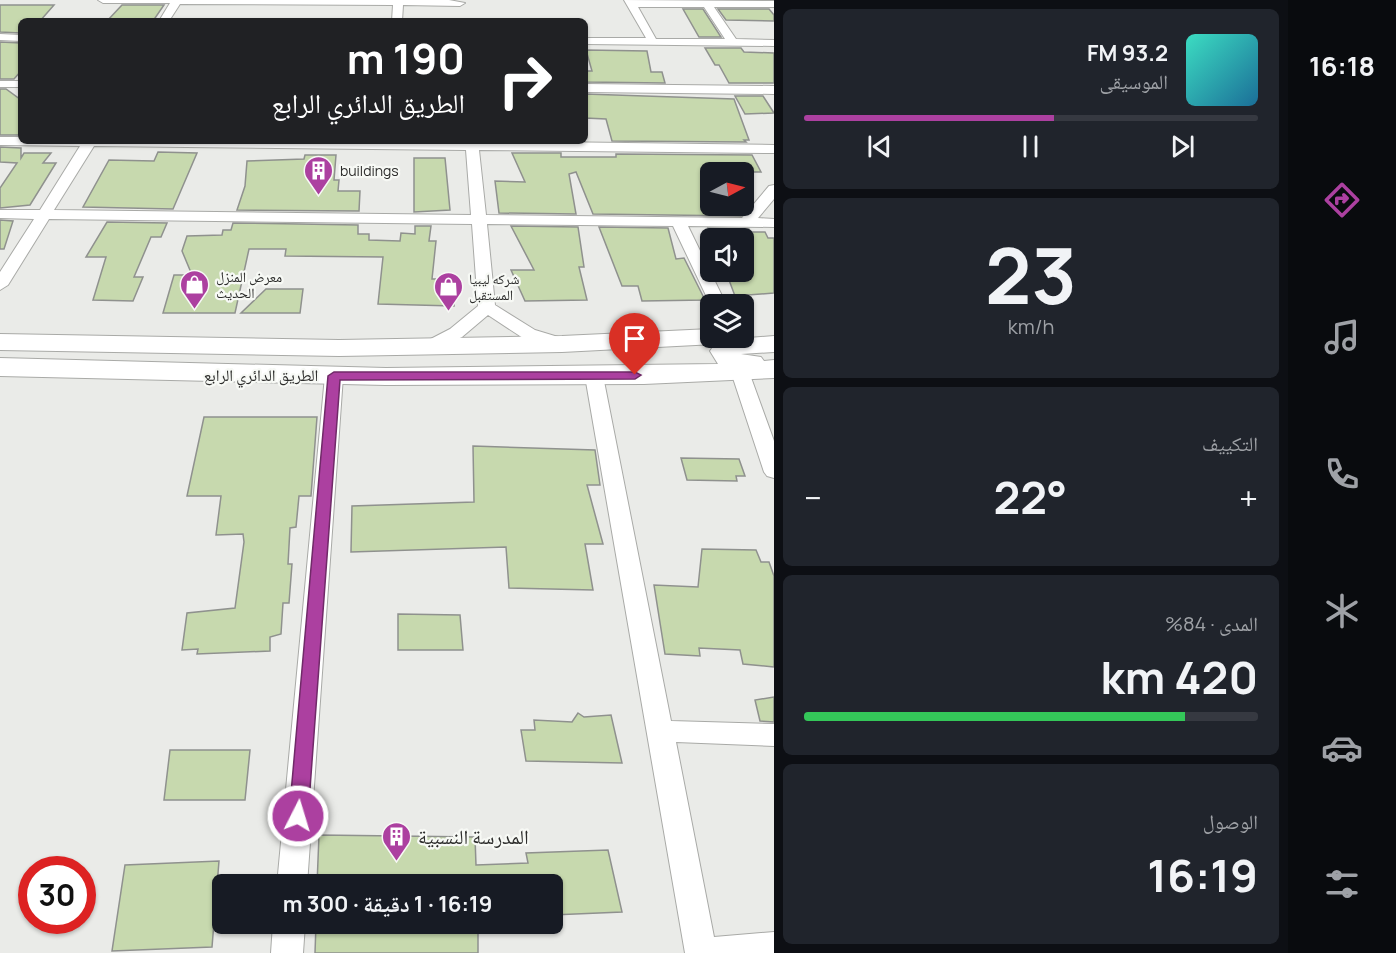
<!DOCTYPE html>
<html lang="ar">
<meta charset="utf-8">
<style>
:root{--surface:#171b24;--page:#20242c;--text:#f1f3f6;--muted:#9ea1a6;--line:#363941;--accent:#ac40a0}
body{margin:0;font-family:Manrope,"Noto Naskh Arabic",sans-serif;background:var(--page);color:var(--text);direction:rtl;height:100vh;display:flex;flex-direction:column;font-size:22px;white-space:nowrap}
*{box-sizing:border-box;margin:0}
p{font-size:20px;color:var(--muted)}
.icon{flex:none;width:33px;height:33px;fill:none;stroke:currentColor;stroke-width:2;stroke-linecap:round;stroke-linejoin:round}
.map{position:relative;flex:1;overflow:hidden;direction:ltr}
.side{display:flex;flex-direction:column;gap:9px;padding:9px;background:#0d0f14;width:514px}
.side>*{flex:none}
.guide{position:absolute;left:18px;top:18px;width:570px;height:126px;border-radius:9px;box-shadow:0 2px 4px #0004;direction:rtl;background:#202124;color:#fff;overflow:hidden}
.needle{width:39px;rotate:83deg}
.buttons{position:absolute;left:700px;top:162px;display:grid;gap:12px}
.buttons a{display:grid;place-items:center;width:54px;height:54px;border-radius:9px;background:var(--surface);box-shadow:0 2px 4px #0004;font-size:30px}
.speed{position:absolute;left:18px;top:856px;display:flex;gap:12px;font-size:30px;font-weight:700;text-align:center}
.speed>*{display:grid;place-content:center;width:78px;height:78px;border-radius:50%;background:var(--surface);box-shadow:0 2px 4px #0004;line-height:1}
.speed .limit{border:9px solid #d22;background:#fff;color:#111}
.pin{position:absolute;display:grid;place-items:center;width:51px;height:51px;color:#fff;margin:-62px -26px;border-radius:50% 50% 50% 0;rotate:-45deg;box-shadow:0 0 6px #0007}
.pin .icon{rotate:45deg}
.me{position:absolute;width:66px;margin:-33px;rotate:5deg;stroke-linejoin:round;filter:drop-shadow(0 0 4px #0008)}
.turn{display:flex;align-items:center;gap:21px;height:126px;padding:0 24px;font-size:27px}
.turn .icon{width:78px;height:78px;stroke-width:2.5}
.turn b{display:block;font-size:42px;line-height:51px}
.big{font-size:45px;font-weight:700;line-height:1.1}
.side .widget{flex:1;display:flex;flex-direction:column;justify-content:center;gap:9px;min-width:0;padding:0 21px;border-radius:9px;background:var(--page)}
.side .dial{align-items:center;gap:0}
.dial b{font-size:78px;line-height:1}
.song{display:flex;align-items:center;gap:18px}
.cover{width:72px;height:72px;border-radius:9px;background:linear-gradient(135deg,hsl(170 70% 55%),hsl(200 70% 35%))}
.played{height:6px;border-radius:3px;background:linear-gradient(90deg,var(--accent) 55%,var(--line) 55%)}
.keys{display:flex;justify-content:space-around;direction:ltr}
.heat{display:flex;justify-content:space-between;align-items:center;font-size:33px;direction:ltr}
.charge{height:9px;border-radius:4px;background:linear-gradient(90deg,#34c759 84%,var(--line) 0)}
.trip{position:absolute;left:212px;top:874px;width:351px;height:60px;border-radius:9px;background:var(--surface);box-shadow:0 2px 4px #0004;font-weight:700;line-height:60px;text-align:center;direction:rtl}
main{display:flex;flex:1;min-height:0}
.menu{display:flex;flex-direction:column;width:108px;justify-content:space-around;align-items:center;background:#090b0e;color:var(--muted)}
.menu .icon{width:42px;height:42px}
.menu .on{color:var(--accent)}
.menu b{font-size:27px;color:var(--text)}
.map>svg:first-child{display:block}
</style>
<main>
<nav class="menu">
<b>16:18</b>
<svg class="icon on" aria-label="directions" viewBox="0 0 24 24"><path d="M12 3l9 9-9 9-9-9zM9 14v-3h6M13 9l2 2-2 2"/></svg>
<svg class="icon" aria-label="music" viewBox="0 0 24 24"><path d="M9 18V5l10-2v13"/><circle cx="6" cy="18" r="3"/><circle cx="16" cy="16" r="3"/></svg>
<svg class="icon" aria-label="phone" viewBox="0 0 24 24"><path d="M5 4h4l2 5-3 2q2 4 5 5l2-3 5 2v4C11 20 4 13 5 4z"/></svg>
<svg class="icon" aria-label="climate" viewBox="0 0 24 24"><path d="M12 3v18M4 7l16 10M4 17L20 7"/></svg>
<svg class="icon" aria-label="car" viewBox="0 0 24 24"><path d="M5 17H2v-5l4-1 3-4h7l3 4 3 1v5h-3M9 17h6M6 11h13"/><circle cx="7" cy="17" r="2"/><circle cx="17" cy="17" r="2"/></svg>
<svg class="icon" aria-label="filters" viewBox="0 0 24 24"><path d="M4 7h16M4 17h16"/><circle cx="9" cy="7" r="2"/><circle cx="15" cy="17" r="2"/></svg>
</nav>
<section class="side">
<div class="widget">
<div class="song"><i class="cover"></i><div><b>93.2 FM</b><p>الموسيقى</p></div></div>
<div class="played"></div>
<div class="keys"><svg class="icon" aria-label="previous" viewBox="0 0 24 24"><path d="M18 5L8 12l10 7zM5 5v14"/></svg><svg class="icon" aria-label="pause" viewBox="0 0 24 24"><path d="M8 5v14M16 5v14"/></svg><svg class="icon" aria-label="next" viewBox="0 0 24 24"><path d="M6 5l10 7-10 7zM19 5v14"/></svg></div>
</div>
<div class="widget dial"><b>23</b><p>km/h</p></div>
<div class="widget"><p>التكييف</p>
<div class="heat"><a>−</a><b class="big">22°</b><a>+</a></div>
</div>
<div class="widget"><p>المدى · 84%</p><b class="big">420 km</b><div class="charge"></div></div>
<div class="widget"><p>الوصول</p><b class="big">16:19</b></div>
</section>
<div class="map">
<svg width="774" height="953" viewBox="0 0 774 953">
<rect width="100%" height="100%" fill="#eaebe8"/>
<path fill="#c7d9ae" stroke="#8f918e" stroke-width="1.5" d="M 0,5 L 54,5 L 40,21 L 21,21 L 21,33 L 0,32 Z
M 122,5 L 164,5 L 153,21 L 107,21 Z
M 683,9 L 703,9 L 721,37 L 699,37 Z
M 718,9 L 769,9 L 774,15 L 774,21 L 726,20 Z
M 0,42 L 21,43 L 21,71 L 14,79 L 0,79 Z
M 705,48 L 741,48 L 744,52 L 774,53 L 774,83 L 729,83 L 719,65 L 715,65 Z
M 586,50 L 647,51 L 651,72 L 662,72 L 665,83 L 585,82 L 585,71 L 592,71 Z
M 0,89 L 6,89 L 21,100 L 21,135 L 0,135 Z
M 585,94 L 734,99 L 749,140 L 744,140 L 746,142 L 612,141 L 606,119 L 585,118 Z
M 735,96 L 763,96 L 774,113 L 745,114 Z
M 0,147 L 21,148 L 21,158 L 24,153 L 51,153 L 43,163 L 56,163 L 30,205 L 0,208 L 0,188 L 17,163 L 0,162 Z
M 158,152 L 197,153 L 173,209 L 83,207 L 109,160 L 154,161 Z
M 512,153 L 561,153 L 561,157 L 616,157 L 616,154 L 752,155 L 761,172 L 711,172 L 711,206 L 738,206 L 741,216 L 593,214 L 576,172 L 569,174 L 576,214 L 499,213 L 495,181 L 525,182 Z
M 305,155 L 336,155 L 334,180 L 339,180 L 338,191 L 360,191 L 359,211 L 237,210 L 245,186 L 247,161 L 304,159 Z
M 414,158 L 445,158 L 450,210 L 414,212 Z
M 0,220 L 13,221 L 4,249 L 0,249 Z
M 107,222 L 167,223 L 161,237 L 151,237 L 134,277 L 143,277 L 133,301 L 93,300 L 106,257 L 86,257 Z
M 233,223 L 358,225 L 358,234 L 369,234 L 369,240 L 400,241 L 401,233 L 415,234 L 415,226 L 431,226 L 429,241 L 436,241 L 432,279 L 454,279 L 454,306 L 378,304 L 383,257 L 285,256 L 286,249 L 249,249 L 235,313 L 163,313 L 174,275 L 192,275 L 182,251 L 187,236 L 222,235 L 223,230 L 231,230 Z
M 511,226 L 578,227 L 584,267 L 579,267 L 587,300 L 525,301 L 511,270 L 534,270 Z
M 599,227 L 668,228 L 676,259 L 684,258 L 705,300 L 642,301 L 638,286 L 622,286 Z
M 708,228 L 749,229 L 751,232 L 765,232 L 768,238 L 774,238 L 774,293 L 735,296 L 726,272 L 744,272 L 744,238 L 714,238 Z
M 266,289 L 303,289 L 300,313 L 241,313 Z
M 204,417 L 317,417 L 311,496 L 299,496 L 296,527 L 290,528 L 288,564 L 292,564 L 289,603 L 283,603 L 281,634 L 270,637 L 270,651 L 197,654 L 198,649 L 182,650 L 187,613 L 235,608 L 244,542 L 243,534 L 216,535 L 221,496 L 187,496 Z
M 473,446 L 595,450 L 600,485 L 587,485 L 603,544 L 585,544 L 593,590 L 509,588 L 506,547 L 351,552 L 352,506 L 474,502 Z
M 681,458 L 739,459 L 745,476 L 736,476 L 737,481 L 687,480 Z
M 702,549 L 756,550 L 761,562 L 769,562 L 774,576 L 774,667 L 743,664 L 740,650 L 699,648 L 700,656 L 665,654 L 654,585 L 698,587 Z
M 398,614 L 460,615 L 463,650 L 398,650 Z
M 774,697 L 774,722 L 760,721 L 755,700 Z
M 578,713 L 584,717 L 611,715 L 622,763 L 526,761 L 521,730 L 535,730 L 534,720 L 572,722 Z
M 170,750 L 250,750 L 245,800 L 164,800 Z
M 319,835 L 475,837 L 476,865 L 528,863 L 526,853 L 608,850 L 622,912 L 552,915 L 552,885 L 317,885 Z
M 219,861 L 212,947 L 112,951 L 125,865 Z
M 316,924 L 478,924 L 478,953 L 315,953 Z"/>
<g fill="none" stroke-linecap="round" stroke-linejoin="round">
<defs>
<path id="street" d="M 98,0 L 449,0 L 465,3 L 460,6 L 403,5 L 402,21 L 392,21 L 393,5 L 180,4 L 169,21 L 159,21 L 170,3 L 103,3 Z
M 624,0 L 774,1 L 774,7 L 714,7 L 736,39 L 774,40 L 774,46 L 585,44 L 585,38 L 646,38 ZM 638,7 L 704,7 L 725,39 L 656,39 Z
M 0,34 L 21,35 L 21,41 L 0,40 Z
M 0,81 L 21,81 L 21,87 L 0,87 Z
M 585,84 L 774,86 L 774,94 L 585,92 Z
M 0,137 L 21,137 L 21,141 L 478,141 L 774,145 L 774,153 L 479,150 L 486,215 L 742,218 L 769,186 L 774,185 L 774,199 L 758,218 L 774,219 L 774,227 L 688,226 L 726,304 L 711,306 L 673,226 L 487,224 L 495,305 L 535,330 L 568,340 L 571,344 L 562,349 L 523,338 L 488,315 L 462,337 L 427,353 L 418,348 L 421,344 L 450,329 L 478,306 L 472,224 L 49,219 L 8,285 L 0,290 L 0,272 L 34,219 L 0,218 L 0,210 L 40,210 L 80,146 L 0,145 ZM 94,146 L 466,150 L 471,215 L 54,210 Z
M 740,366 L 749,372 L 774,441 L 774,478 L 767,476 L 764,472 L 731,372 Z
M 334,370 L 343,376 L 307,885 L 277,885 L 325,376 Z
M 594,370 L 603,376 L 671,721 L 774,724 L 774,746 L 676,742 L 714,937 L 774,932 L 774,953 L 685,953 L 585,376 Z
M 273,924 L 305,924 L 303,953 L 271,953 Z"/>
<path id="primary" d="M 711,329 L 711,338 L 725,338 L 723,340 L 774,336 L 774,352 L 741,354 L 761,357 L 764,361 L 774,360 L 774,378 L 644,384 L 386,385 L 0,376 L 0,358 L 386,368 L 718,364 L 710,351 L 715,344 L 562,352 L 339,356 L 0,350 L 0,334 L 339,340 L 562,336 Z"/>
</defs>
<use href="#street" stroke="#a9aaa7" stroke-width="2"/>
<use href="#primary" stroke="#a9aaa7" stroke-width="2"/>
<use href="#street" fill="#fff" fill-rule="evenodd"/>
<use href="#primary" fill="#fff" fill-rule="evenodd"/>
</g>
<path fill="#ac40a0" stroke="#702a68" stroke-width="1.5" d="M 334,372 L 635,372 L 641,375 L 635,379 L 340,380 L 308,816 L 305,821 L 298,823 L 291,821 L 289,816 L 328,376 Z"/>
<defs>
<symbol id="building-pin" viewBox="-11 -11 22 30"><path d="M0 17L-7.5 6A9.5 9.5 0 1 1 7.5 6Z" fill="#ac40a0" stroke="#f7f9f5"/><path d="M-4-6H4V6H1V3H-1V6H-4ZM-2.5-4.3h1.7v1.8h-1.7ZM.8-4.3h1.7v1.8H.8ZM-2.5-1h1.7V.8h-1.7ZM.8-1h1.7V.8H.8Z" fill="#fff"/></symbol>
<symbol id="shop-pin" viewBox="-11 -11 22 30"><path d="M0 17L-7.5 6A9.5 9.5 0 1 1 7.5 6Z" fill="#ac40a0" stroke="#f7f9f5"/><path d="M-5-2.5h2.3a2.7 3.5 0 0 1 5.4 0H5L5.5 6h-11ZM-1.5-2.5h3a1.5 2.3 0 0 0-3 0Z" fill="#fff"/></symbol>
</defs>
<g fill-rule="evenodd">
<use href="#building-pin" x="302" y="154" width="33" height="45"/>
<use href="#shop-pin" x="178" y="268" width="33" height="45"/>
<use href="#shop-pin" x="432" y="270" width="33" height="45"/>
<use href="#building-pin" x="380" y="820" width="33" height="45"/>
</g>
<g text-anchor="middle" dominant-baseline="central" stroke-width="4.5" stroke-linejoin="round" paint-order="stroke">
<g font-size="14" fill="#2c2c2b" stroke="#f7f9f5" text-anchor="start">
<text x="340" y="170">buildings</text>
<text x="216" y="276">معرض المنزل<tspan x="216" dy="16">الحديث</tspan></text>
<text x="469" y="278">شركه ليبيا<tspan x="469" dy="16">المستقبل</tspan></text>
</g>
<g font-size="16" fill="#2c2c2b" stroke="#f7f9f5">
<text x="261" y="375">الطريق الدائري الرابع</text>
</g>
<g font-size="20" fill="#2c2c2b" stroke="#f7f9f5" text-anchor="start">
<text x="418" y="836">المدرسة النسبية</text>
</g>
</g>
</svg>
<div class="buttons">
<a><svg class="needle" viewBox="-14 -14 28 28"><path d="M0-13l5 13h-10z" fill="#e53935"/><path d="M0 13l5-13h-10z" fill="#9ea1a6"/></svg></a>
<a><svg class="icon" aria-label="sound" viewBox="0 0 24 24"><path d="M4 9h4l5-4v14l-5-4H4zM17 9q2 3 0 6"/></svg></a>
<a><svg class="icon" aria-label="layers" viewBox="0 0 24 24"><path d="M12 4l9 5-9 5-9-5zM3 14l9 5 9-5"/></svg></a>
</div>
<div class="speed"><div class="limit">30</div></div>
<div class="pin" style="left:635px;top:375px;background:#d93025"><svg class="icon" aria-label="arrive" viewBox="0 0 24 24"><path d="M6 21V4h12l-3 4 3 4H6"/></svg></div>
<svg class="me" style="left:298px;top:816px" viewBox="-20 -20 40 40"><circle r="17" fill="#ac40a0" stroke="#fff" stroke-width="3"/><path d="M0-11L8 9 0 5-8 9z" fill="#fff"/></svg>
<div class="trip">16:19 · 1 دقيقة · 300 m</div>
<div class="guide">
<div class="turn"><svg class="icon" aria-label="right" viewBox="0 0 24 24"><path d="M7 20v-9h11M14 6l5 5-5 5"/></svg><div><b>190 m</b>الطريق الدائري الرابع</div></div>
</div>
</div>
</main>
